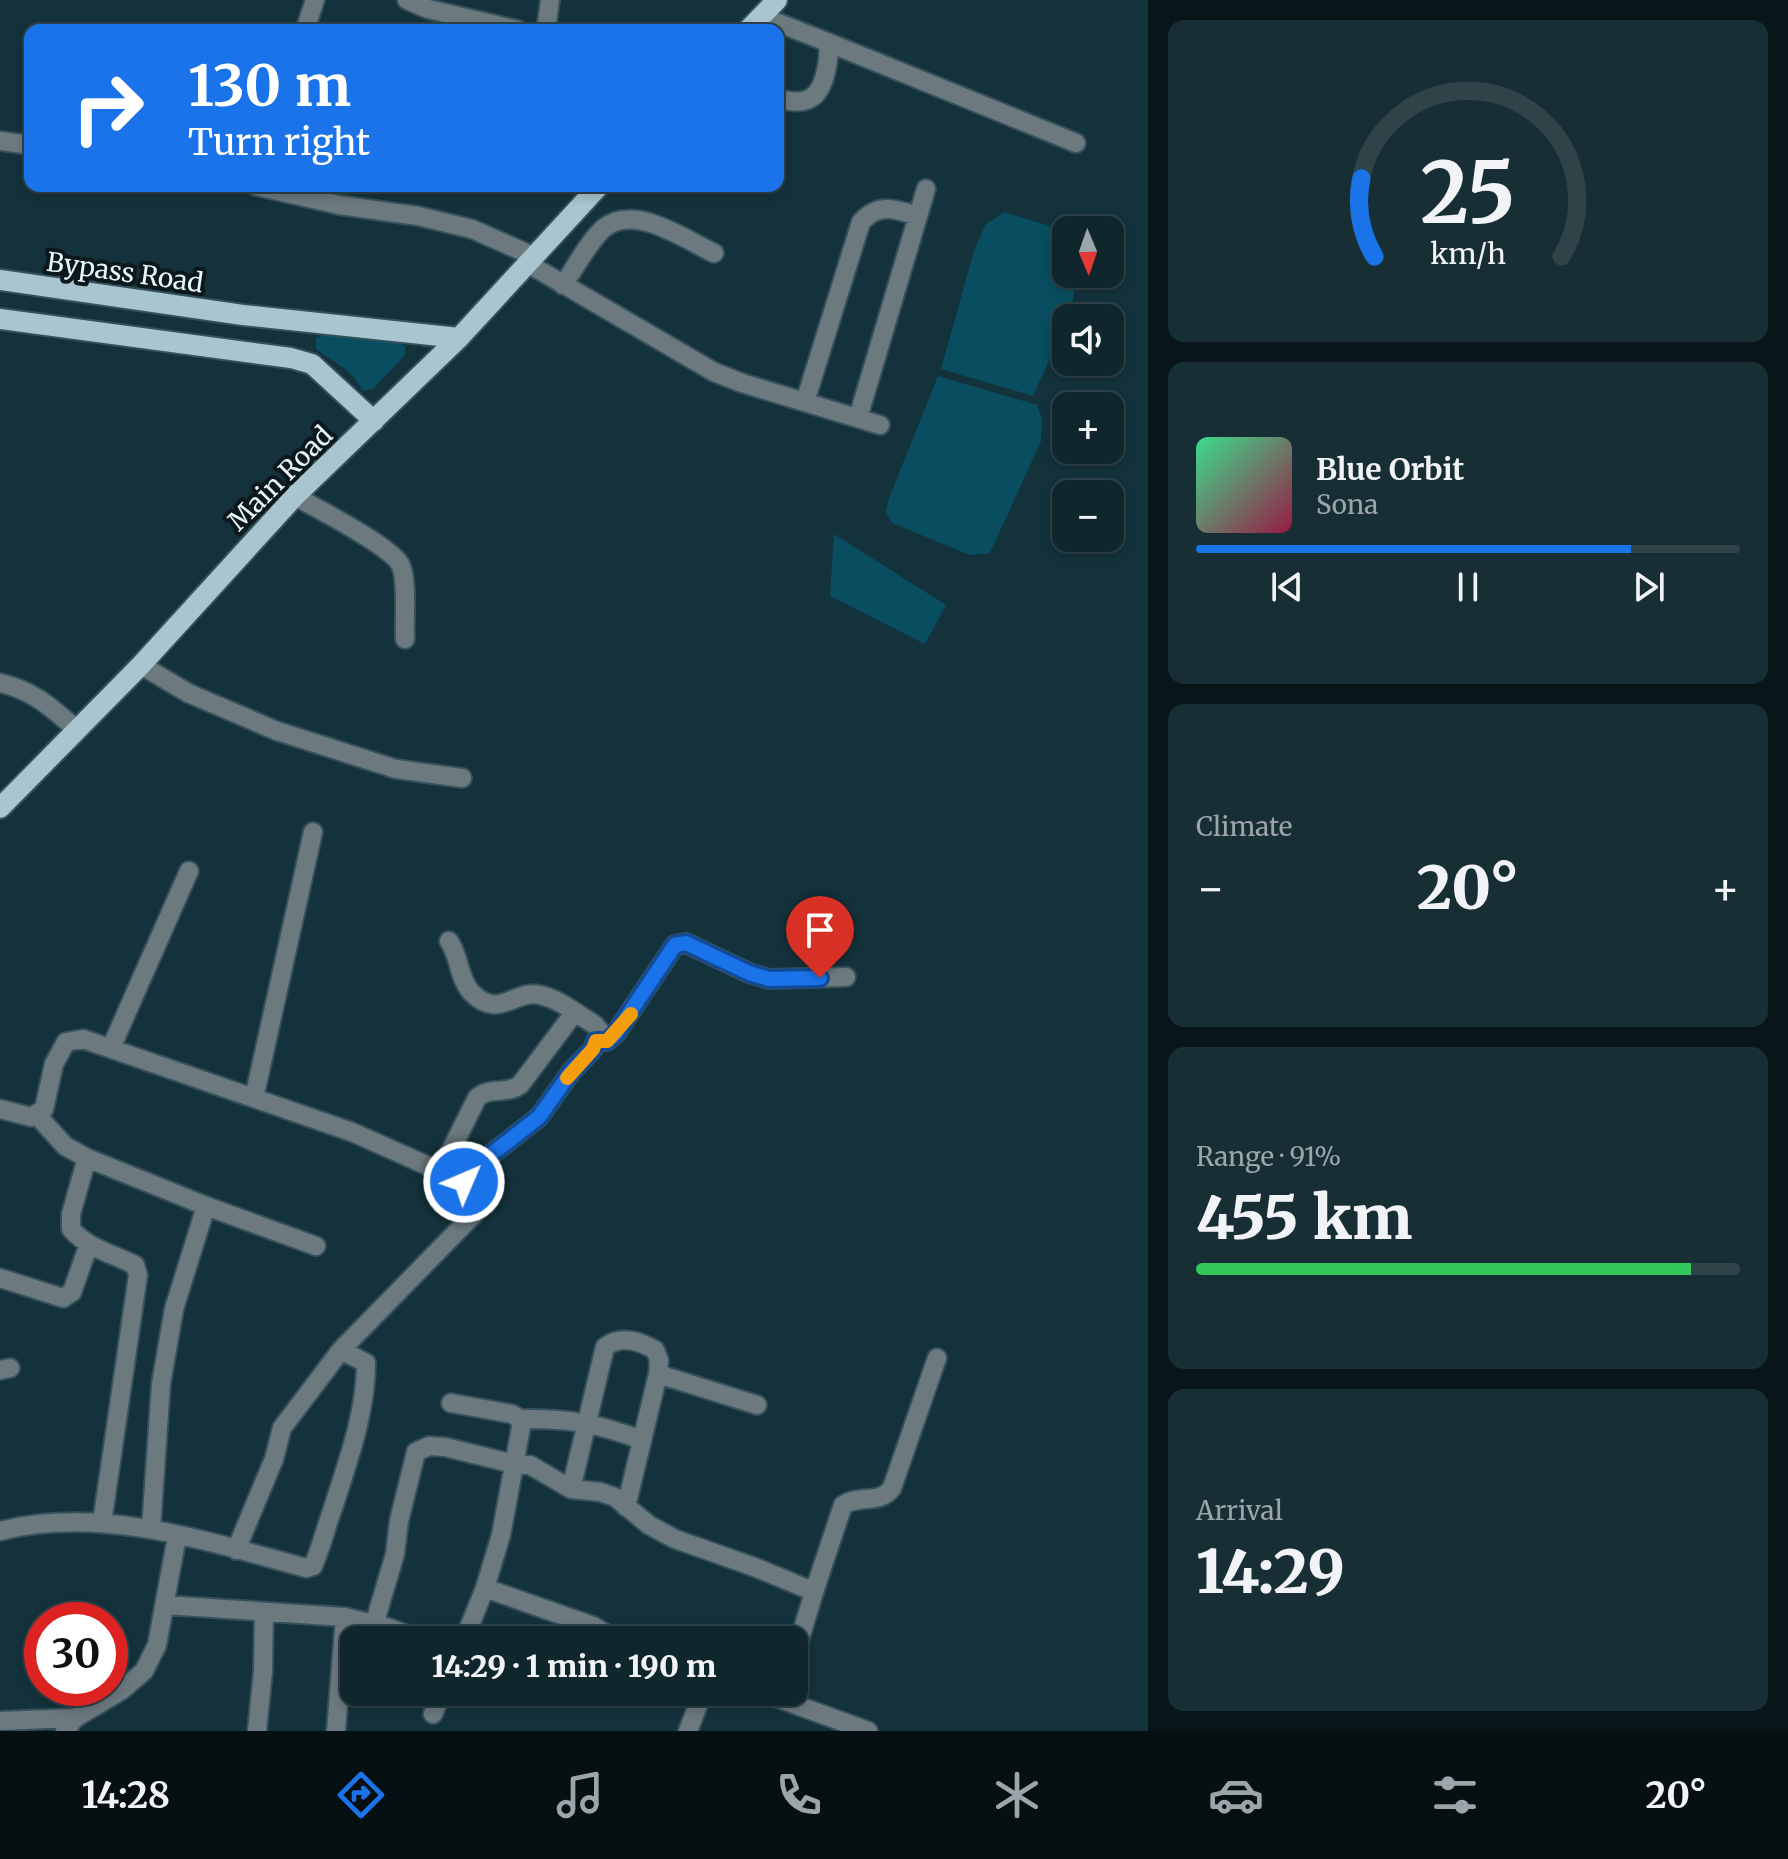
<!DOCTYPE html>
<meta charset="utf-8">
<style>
:root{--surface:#0f262d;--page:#182e35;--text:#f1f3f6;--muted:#9ba5aa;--line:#2f4349;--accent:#1a73e8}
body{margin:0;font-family:Merriweather,serif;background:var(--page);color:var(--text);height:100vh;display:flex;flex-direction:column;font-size:30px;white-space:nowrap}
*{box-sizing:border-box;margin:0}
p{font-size:26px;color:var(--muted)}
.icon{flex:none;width:44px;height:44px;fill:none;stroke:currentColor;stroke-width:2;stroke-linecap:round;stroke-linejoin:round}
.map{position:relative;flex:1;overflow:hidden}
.side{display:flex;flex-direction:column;gap:20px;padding:20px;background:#081519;width:640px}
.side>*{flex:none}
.hud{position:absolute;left:24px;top:24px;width:760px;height:168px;border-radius:16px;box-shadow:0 4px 12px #0003,0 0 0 2px var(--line);background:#1a73e8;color:#fff;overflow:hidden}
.needle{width:52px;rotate:178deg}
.fabs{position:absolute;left:1052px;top:216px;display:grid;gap:16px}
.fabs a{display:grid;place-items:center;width:72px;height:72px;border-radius:16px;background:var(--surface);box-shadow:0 4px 12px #0003,0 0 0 2px var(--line);font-size:40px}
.speed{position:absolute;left:24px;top:1602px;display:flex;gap:16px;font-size:40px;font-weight:700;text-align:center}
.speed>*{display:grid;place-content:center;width:104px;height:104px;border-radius:50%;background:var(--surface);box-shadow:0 4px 12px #0003,0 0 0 2px var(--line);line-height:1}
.speed .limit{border:12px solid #d22;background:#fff;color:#111}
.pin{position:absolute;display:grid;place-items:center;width:68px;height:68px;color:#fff;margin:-82px -34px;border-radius:50% 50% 50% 0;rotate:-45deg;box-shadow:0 0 8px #0007}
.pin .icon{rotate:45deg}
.me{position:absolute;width:88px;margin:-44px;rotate:45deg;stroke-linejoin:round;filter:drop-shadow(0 0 6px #0008)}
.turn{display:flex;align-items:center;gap:28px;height:168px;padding:0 32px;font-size:36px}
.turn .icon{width:104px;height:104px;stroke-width:2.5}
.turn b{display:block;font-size:56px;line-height:68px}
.big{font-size:60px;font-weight:800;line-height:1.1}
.side .card{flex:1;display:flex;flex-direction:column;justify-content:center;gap:12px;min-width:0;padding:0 28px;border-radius:16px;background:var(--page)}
.side .dial{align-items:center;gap:0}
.dial svg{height:208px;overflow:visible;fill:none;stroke:var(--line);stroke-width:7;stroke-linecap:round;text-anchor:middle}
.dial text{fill:var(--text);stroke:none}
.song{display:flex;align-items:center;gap:24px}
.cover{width:96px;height:96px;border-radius:12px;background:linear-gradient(135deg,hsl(150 70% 55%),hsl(340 70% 35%))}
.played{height:8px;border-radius:4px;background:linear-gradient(90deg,var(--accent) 80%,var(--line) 80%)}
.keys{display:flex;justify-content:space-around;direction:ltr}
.heat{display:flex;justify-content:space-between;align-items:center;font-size:44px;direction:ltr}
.charge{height:12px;border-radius:6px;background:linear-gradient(90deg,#34c759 91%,var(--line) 0)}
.trip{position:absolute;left:340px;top:1626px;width:468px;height:80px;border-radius:16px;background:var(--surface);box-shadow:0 4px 12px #0003,0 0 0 2px var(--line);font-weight:800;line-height:80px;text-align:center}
.dock{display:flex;height:128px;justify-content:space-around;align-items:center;background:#060f12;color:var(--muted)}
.dock .icon{width:56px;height:56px}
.dock .on{color:var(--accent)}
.dock b{font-size:36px;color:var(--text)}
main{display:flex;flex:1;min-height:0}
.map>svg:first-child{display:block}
</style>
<main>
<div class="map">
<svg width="1148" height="1731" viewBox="0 0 1148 1731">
<rect width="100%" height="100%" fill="#14323c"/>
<path fill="#084e60" d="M 1004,212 L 1066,231 L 1066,274 L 1077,274 L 1071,311 L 1033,396 L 941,369 L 974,251 L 985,225 Z
M 328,333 L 402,344 L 405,347 L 405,355 L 373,389 L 363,391 C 349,366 336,365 316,349 L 316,338 Z
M 938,376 L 1037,405 L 1042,419 L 1041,441 L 990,553 L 970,555 L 892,523 L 886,512 L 889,498 Z
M 834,534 L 946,605 L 925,644 L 830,596 Z"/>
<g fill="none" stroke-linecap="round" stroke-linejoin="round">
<defs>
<path id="minor" d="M 407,0 L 428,9 L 518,30
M 761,16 L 827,42 C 831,56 825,90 811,98 C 801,104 789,101 778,99
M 305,30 L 315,0
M 546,30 L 550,0
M 827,42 L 1076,143
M 0,141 L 30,145
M 256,186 L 339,205 L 418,216 L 472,229 L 533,256
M 527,263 L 714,372 L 742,383 L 880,425
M 563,285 C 576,267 588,242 604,228 C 634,203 684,239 714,253
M 805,402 L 861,222 C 879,202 895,209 918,216
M 858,418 L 926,189
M 295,496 C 317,509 389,545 400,564 C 408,578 404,621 405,639
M 141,665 L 188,693 L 277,731 L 396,769 L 462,778
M 0,683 C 33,690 52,708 77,730
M 449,941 C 460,957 458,977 471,992 C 499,1021 514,989 540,995 C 559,999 579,1015 595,1025 L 600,1031 L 593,1049 L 571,1072 L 539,1117 L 493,1153 L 464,1182
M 596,1041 L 607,1041 L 616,1033 L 675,945 L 686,943 L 749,973 L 769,979 L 846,977
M 111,1048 L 189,871
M 254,1098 L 313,832
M 0,1109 L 31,1117 L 44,1109 L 54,1064 L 66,1042 L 83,1039 L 352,1132 L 464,1182 L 475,1189 L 482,1197 L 479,1209 L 341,1350 L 282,1428 L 274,1459 L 236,1550
M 36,1114 L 65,1146 L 87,1158 L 206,1206 L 316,1246
M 87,1158 L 71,1214 L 71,1229 C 87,1248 113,1254 135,1265 L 138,1275 L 102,1523
M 440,1172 L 477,1098 C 490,1086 506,1095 520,1085 L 574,1013
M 0,1278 L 63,1298 L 72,1292 L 89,1244
M 0,1370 L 10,1368
M 658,1374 L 757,1405
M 451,1403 L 512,1414 L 520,1419 L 521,1427 L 501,1535 L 485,1588 L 464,1640
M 520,1419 C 569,1418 595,1423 642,1440
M 571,1489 L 605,1347 C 620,1335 640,1341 655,1350 L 659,1360 L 658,1374 L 626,1507
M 151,1529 L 161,1384 L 174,1309 L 206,1206
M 0,1531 C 101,1505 209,1542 306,1568 L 313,1566 C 321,1548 326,1527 333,1508 C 348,1461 366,1412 366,1363 L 341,1350
M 485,1588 L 593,1626 L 616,1640
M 165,1605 L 345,1617 L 389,1628 L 422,1640
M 374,1625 L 395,1554 L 399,1521 L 416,1452 L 429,1446 L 445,1447 L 514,1464 L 530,1465 L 571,1489 L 600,1492 L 615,1497 L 649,1525 L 675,1539 L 757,1568 L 805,1588 L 815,1589 L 843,1505 C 860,1494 880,1505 892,1488 L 937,1358
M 794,1658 L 815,1589
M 761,1692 L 868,1731
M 433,1714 L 442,1692
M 0,1721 L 75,1718
M 65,1731 L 75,1718 L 122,1690 L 144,1671 L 157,1645 L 177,1536
M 257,1731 L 263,1671 L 264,1613
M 336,1731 L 345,1617
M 688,1731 L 703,1692"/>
<path id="major" d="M 748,30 L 777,0
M 0,280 L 243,315 L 459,338
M 0,319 L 291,358 L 312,364 L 374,421
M 0,808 L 141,665 L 295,496 L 459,338 L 599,186"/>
</defs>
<use href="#minor" stroke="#35515b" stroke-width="22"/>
<use href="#major" stroke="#35515b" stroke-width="24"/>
<use href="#minor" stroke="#6c797e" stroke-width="18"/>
<use href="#major" stroke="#a9c5cf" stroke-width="20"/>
</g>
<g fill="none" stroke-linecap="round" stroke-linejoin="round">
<defs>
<path id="route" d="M 464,1182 L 493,1153 L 539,1117 L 571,1072 L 593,1049 L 596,1041 L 607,1041 L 616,1033 L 675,945 L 686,943 L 749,973 L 769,979 L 820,978"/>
</defs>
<use href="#route" stroke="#114b97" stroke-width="20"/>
<use href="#route" stroke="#1a73e8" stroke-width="14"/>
<path stroke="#f59e0b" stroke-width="14" d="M 567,1078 L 593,1049 L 596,1041 L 607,1041 L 631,1014"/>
</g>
<g text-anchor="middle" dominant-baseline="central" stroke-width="8" stroke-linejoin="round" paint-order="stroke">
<g font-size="26" fill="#e5f6fc" stroke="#0c181c">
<text transform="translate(125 272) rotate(8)">Bypass Road</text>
<text transform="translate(280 478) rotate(-45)">Main Road</text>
</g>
</g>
</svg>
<div class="fabs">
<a><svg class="needle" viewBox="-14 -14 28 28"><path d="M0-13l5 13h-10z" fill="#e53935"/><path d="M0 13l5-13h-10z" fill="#9ba5aa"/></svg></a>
<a><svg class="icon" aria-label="sound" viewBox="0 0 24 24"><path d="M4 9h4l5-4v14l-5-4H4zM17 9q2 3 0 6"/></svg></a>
<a>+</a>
<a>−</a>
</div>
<div class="speed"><div class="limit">30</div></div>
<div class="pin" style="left:820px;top:978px;background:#d93025"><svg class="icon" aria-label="arrive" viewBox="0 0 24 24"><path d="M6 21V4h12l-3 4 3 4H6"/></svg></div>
<svg class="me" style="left:464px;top:1182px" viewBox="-20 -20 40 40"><circle r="17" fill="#1a73e8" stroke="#fff" stroke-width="3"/><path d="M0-11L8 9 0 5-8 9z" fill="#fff"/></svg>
<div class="trip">14:29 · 1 min · 190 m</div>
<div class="hud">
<div class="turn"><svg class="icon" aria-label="right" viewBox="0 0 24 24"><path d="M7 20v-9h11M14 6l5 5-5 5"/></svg><div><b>130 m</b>Turn right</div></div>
</div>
</div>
<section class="side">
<div class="card dial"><svg viewBox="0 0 100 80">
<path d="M14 69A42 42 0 1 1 86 69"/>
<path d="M14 69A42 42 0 0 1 9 39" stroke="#1a73e8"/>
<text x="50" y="56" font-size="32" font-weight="700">25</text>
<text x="50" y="72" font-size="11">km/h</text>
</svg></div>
<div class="card">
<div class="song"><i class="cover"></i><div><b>Blue Orbit</b><p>Sona</p></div></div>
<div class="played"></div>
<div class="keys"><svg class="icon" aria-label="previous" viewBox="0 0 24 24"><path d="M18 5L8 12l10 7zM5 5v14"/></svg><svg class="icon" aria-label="pause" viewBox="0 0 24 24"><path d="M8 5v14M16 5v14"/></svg><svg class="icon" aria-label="next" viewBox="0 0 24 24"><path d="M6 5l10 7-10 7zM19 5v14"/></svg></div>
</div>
<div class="card"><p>Climate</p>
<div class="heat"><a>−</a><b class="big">20°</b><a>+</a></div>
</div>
<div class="card"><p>Range · 91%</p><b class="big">455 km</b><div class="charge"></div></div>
<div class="card"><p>Arrival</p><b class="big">14:29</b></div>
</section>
</main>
<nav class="dock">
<b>14:28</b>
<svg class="icon on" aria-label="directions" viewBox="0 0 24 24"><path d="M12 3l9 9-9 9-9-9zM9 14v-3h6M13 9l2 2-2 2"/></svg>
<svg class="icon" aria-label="music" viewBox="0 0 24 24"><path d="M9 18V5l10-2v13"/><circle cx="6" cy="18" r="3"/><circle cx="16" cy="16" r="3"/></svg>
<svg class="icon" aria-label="phone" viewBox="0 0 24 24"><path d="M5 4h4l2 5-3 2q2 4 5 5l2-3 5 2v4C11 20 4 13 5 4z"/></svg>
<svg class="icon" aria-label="climate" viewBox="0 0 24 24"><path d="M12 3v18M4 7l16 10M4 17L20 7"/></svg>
<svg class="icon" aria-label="car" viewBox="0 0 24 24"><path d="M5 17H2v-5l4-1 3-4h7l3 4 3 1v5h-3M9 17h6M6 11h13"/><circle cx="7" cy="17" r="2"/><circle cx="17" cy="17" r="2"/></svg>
<svg class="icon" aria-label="filters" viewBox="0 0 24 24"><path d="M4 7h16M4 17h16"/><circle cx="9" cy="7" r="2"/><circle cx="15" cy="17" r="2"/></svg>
<b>20°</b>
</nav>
